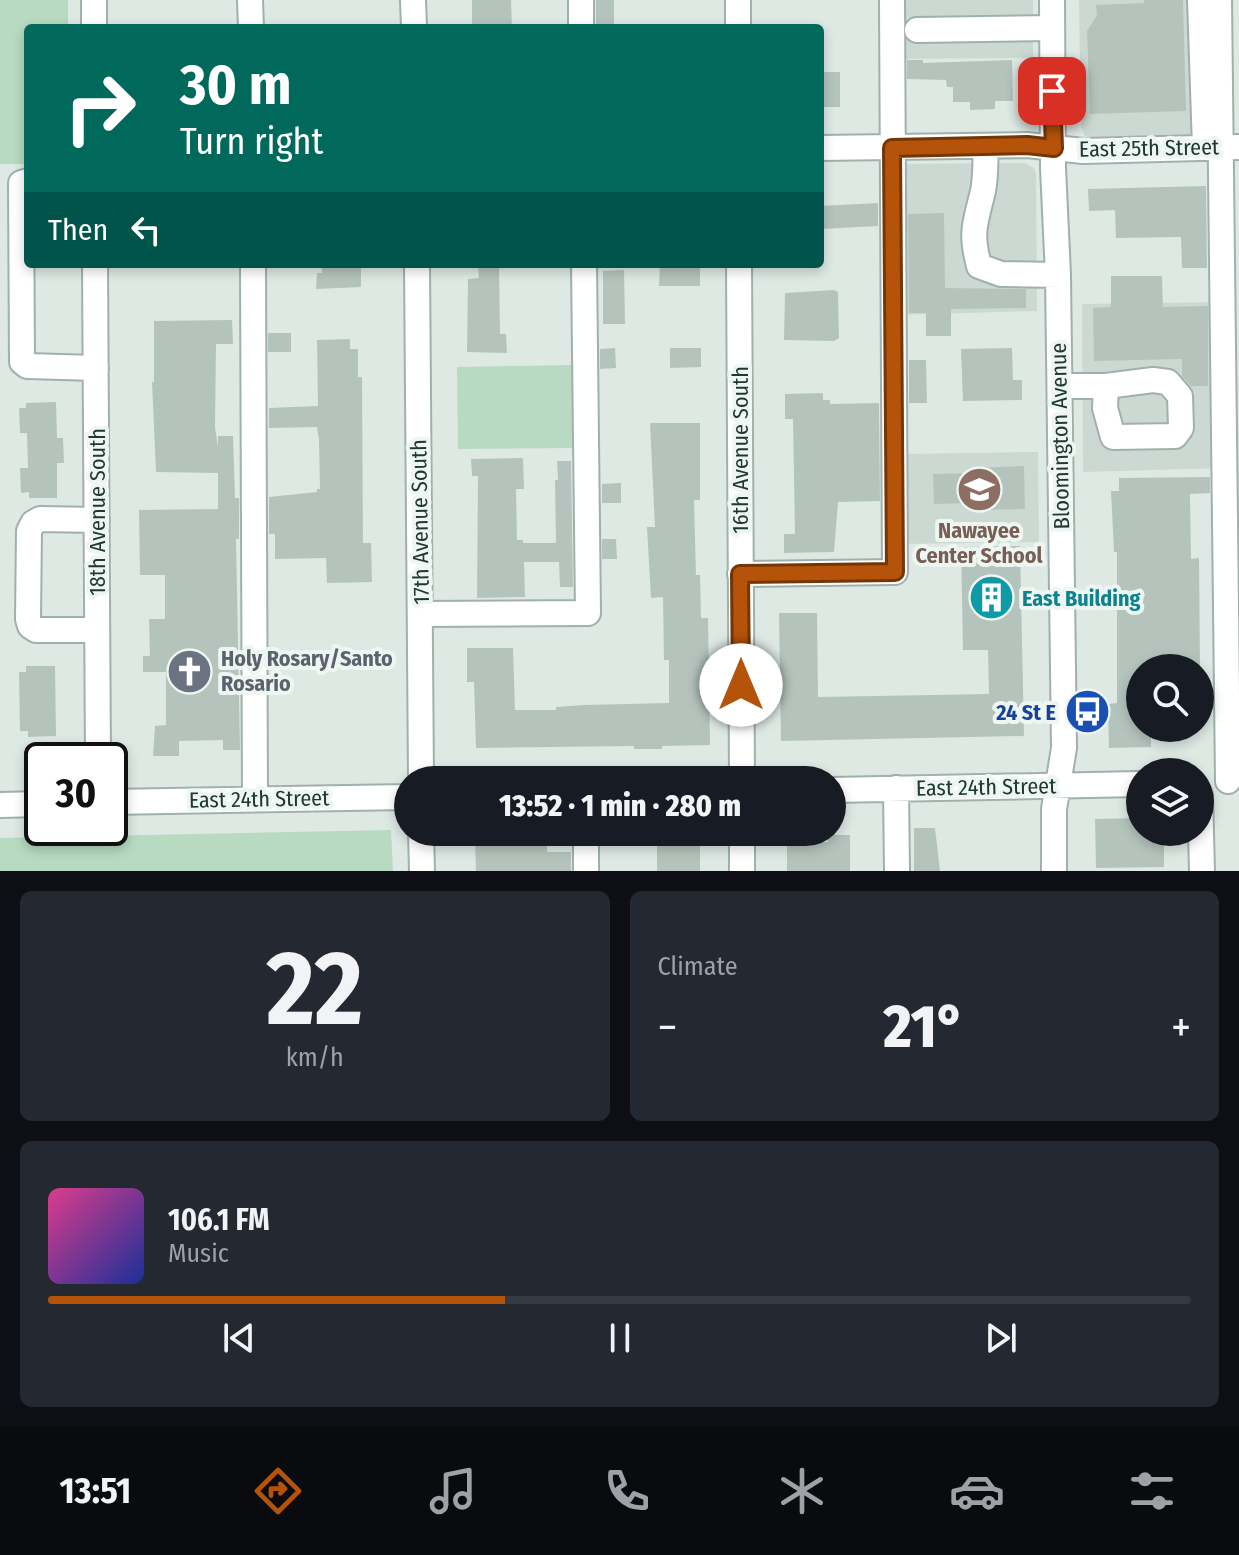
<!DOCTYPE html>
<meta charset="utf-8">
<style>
:root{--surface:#171b24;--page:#242831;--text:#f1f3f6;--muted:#9ea1a6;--line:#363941;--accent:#b45309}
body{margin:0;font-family:"Fira Sans Condensed",sans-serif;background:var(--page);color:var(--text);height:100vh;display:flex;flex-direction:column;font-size:30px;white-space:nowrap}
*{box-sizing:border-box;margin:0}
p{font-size:26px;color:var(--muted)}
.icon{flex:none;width:44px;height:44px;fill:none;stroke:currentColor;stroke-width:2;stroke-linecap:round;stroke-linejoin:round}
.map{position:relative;height:871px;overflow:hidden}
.panel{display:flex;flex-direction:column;gap:20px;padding:20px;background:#0d0f14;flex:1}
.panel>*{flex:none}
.guide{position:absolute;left:24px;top:24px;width:800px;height:244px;border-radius:8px;box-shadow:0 4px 12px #0003;background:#00695c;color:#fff;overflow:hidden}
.tools{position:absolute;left:1126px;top:654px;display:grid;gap:16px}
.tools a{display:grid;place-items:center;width:88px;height:88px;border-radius:50%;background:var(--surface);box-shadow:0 4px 12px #0003;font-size:40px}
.speed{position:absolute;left:24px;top:742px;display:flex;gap:16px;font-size:40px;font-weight:700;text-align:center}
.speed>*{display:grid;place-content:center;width:104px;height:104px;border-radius:50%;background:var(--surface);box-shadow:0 4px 12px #0003;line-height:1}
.speed .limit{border:4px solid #111;border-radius:12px;background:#fff;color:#111}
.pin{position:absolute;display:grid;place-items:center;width:68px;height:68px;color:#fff;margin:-34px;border-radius:16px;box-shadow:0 4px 12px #0006}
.me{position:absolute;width:88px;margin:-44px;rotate:0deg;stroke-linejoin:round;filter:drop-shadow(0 0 6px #0008)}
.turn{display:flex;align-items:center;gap:28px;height:168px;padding:0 24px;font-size:36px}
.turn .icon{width:104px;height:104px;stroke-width:2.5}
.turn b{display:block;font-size:56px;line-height:68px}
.then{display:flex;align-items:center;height:76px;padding:0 24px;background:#0003;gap:16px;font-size:30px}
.big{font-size:60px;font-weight:800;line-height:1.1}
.panel .widget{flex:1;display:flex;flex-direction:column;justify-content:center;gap:12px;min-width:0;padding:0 28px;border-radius:12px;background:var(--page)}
.panel .dial{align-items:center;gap:0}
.dial b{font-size:104px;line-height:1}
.song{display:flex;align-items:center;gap:24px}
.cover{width:96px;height:96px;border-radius:12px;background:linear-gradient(135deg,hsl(330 70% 55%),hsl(230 70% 35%))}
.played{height:8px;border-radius:4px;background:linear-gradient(90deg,var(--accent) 40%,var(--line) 40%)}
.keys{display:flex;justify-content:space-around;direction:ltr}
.heat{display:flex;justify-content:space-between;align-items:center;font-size:44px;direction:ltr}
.panel .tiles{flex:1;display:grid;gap:20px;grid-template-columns:1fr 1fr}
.widget:last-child{grid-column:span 2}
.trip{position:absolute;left:394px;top:766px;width:452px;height:80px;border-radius:40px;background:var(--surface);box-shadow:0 4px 12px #0003;font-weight:800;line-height:80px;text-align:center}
.tabs{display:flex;height:128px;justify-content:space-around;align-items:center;background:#090b0e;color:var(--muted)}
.tabs .icon{width:56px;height:56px}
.tabs .selected{color:var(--accent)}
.tabs b{font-size:36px;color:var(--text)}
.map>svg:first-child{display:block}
</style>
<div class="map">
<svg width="1239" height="871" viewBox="0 0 1239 871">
<rect width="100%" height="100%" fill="#dee9e4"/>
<path fill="#ccd9d3" d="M 891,0 L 1033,0 L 1033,58 L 891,59 Z
M 1079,0 L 1222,0 L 1224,135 L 1092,138 L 1085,136 L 1081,127 Z
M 1025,163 L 1034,168 L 1036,174 L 1037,311 L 898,315 L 893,164 Z
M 1224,302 L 1225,468 L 1083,472 L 1082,304 Z
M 1038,452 L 1039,542 L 903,544 L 902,454 Z"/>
<path fill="#b7dac0" d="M 0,0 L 68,0 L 68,28 L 28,28 L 28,164 L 0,164 Z
M 574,365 L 575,448 L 458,449 L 457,367 Z
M 391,830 L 393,871 L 0,871 L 0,838 Z"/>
<path fill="#b4c4bd" d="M 472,0 L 511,0 L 512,28 L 472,28 Z
M 596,0 L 614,0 L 614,28 L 596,28 Z
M 1144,0 L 1183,0 L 1186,111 L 1090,114 L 1087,31 L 1097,15 L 1096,5 L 1144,3 Z
M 907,60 L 923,60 L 923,63 L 1012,60 L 1013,101 L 995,101 L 995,109 L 970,110 L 970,102 L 953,102 L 953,87 L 947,87 L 946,80 L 907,79 Z
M 820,72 L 840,72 L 840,107 L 820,107 Z
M 1206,186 L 1207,268 L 1182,268 L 1181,237 L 1116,238 L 1115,210 L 1089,211 L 1088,189 Z
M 878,203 L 878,226 L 820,229 L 820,206 Z
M 944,213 L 945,288 L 1026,289 L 1026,308 L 951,309 L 951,336 L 926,336 L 926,313 L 909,313 L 908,214 Z
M 322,264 L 361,264 L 361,287 L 316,289 L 317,273 L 322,273 Z
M 478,264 L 499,264 L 500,334 L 506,334 L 507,353 L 467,352 L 468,279 L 479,278 Z
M 660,264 L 700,264 L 700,286 L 659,286 Z
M 624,270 L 625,324 L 603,324 L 603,271 Z
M 1111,276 L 1162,276 L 1163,307 L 1208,306 L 1208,386 L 1191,386 L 1182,376 L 1182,359 L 1094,361 L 1093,308 L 1111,307 Z
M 834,290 L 838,292 L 839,338 L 834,341 L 784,340 L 785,293 Z
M 232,320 L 233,344 L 216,344 L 215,427 L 218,447 L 218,436 L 233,436 L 235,498 L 239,498 L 239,539 L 236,539 L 240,750 L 223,750 L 223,740 L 179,741 L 179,756 L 153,756 L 155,726 L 166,725 L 166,672 L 143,672 L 143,656 L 150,656 L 149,619 L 165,619 L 165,575 L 140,575 L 139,510 L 218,509 L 218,473 L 156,472 L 152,382 L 154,382 L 154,321 Z
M 268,333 L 291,333 L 291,352 L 268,352 Z
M 350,339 L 350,349 L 358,349 L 358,377 L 362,377 L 363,543 L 371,543 L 372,582 L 327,583 L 326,558 L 275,559 L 275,534 L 269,534 L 269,497 L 317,492 L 317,489 L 320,489 L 319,440 L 317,427 L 269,428 L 269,408 L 318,406 L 317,340 Z
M 615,348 L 616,368 L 600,369 L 600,349 Z
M 670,348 L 701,348 L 701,367 L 670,368 Z
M 1012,348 L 1013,380 L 1022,380 L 1022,400 L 963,401 L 961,349 Z
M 909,360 L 926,360 L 927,403 L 909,403 Z
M 823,393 L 823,400 L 830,400 L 830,404 L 879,403 L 880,501 L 838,502 L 834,552 L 784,553 L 784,534 L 795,534 L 793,419 L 785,419 L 785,394 Z
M 56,402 L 57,438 L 63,438 L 64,463 L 57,463 L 57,498 L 29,498 L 29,492 L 21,493 L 20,468 L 28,468 L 27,433 L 20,433 L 19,408 L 26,408 L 26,403 Z
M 650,423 L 700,423 L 700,500 L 694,500 L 696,575 L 700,575 L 701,618 L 708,618 L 710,745 L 662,746 L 662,749 L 634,749 L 634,746 L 476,748 L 474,682 L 467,682 L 467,648 L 513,648 L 515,710 L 556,710 L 556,707 L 584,705 L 669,703 L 669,660 L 664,660 L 663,597 L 651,598 L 647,527 L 655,527 Z
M 523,458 L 524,489 L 516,489 L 517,540 L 523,540 L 523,543 L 556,543 L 555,480 L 558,480 L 557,461 L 571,461 L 573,587 L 560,587 L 559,562 L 524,562 L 525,597 L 477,598 L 478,476 L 472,476 L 471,459 Z
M 1024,466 L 1025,509 L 975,510 L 975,503 L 934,504 L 933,474 L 975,473 L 974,468 Z
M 1210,477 L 1210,493 L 1190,494 L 1191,559 L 1199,558 L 1200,668 L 1140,668 L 1140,728 L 1151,728 L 1151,747 L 1109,748 L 1108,704 L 1117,703 L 1117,552 L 1114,552 L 1111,491 L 1119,491 L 1119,478 Z
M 621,483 L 621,503 L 602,503 L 602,484 Z
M 602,539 L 616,539 L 617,559 L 602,559 Z
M 1020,546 L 1024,736 L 781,741 L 779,613 L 817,613 L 818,697 L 989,694 L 988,650 L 963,650 L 961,547 Z
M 26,666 L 55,666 L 56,736 L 28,737 L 28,731 L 20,731 L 19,672 L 26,672 Z
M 1140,818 L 1140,832 L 1164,832 L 1164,867 L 1096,868 L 1095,819 Z
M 914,828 L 935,828 L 940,871 L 914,871 Z
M 828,835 L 850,835 L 850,871 L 787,871 L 787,842 L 828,842 Z
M 547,837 L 547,852 L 571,852 L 571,871 L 476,871 L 475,838 Z
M 700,843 L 700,871 L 657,871 L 657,844 Z"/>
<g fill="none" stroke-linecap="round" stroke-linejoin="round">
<defs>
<path id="minor" d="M 94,0 L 94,28
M 250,0 L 251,28
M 413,0 L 414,28
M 581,0 L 581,28
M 738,0 L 738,28
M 1052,0 L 1053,168 L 1058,275 L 1064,748 L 1054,809 L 1054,871
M 1200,0 L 1205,148
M 1219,0 L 1228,781
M 917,30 L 1051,28
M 986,146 C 985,161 986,177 983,191 C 975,225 970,231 979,266 L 1001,274 L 1058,275
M 820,148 L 1027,145 L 1083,151 L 1239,147
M 28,181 L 21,183 L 22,362 L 27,366 L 96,368
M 95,264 L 98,760
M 253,264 L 255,799
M 417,264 L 421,780
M 739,264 L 742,780
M 1060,386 L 1106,386 L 1153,380 L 1168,382 L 1180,396 L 1181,428 L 1175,436 L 1113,437 L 1105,408 L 1106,386
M 97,520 L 40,519 L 33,523 L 29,531 L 28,619 L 30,626 L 36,630 L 97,630
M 740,574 L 895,572 L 892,0
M 421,614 L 588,613 L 584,264
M 896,788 L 897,871
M 832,790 L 1140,784
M 1200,795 L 1202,871
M 110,802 L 408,797
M 0,805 L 42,804
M 421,832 L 422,871
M 586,832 L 586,871
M 742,832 L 742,871"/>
</defs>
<use href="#minor" stroke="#a1b0ab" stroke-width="28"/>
<use href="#minor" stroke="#fff" stroke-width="24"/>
</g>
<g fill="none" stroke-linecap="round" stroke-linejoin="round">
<defs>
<path id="route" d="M 741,685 L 740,574 L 895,572 L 892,148 L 1027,145 L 1054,148 L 1052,91"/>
</defs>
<use href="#route" stroke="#753606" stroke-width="20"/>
<use href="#route" stroke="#b45309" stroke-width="14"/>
</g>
<defs>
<symbol id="school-disc" viewBox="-11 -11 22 22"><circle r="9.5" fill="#8d6e63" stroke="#eef6f2"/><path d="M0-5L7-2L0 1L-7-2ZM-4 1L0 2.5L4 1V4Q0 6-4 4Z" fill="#fff"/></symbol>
<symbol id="building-disc" viewBox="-11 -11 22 22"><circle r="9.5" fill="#0f9aa8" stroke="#eef6f2"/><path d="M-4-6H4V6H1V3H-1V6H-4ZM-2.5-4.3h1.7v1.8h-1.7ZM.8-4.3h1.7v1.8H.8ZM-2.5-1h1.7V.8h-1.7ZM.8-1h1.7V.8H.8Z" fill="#fff"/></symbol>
<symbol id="church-disc" viewBox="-11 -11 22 22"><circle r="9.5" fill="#6b7280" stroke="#eef6f2"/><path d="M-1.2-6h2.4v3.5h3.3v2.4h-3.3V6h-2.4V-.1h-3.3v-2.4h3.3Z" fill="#fff"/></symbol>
<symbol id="bus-disc" viewBox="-11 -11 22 22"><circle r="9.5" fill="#1a4fb4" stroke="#eef6f2"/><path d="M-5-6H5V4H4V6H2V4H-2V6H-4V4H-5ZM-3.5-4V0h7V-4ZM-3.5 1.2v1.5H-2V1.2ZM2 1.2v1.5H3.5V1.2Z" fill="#fff"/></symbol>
</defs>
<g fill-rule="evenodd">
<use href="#school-disc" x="954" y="464" width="51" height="51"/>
<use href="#building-disc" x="966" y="572" width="51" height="51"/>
<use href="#church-disc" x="164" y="646" width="51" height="51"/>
<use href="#bus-disc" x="1062" y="686" width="51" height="51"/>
</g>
<g text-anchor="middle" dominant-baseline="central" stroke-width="8" stroke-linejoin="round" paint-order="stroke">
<g font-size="22" fill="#203831" stroke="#eef6f2">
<text transform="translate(1149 148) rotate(-1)">East 25th Street</text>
<text transform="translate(1060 436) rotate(-91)">Bloomington Avenue</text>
<text transform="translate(740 450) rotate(-90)">16th Avenue South</text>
<text transform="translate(97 512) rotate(-90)">18th Avenue South</text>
<text transform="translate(420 522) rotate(-91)">17th Avenue South</text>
<text transform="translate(986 787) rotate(-1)">East 24th Street</text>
<text transform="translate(259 799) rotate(-1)">East 24th Street</text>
</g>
<g font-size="22" font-weight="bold" fill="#785e54" stroke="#eef6f2">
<text x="979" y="530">Nawayee<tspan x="979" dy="25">Center School</tspan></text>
</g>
<g font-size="22" font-weight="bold" fill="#0d838f" stroke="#eef6f2" text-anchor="start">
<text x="1022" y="598">East Building</text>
</g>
<g font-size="22" font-weight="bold" fill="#5b616d" stroke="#eef6f2" text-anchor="start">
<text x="221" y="658">Holy Rosary/Santo<tspan x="221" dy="25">Rosario</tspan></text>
</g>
<g font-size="22" font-weight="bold" fill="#164399" stroke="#eef6f2" text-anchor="end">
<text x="1056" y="712">24 St E</text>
</g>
</g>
</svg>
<div class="tools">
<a><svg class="icon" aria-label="search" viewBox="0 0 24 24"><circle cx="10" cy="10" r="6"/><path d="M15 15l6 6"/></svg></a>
<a><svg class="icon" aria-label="layers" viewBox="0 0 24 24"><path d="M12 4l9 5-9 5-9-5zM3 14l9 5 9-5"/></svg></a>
</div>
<div class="speed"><div class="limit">30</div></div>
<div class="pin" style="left:1052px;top:91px;background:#d93025"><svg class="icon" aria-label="arrive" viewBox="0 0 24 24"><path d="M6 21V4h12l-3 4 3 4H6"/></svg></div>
<svg class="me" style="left:741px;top:685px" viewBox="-20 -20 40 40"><circle r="19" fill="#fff"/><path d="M0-13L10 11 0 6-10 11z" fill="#b45309"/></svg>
<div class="trip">13:52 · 1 min · 280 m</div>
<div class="guide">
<div class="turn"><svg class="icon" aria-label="right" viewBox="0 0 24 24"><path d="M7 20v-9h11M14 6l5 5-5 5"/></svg><div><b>30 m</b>Turn right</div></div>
<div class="then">Then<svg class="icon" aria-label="left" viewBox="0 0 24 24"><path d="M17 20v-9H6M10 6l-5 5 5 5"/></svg></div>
</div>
</div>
<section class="panel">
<div class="tiles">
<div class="widget dial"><b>22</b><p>km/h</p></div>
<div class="widget"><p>Climate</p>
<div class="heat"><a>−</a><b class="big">21°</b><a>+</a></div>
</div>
<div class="widget">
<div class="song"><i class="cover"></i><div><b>106.1 FM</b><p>Music</p></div></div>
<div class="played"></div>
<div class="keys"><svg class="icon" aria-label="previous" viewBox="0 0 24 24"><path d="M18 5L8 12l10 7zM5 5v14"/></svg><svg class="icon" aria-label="pause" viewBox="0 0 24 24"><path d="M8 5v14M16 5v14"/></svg><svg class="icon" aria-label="next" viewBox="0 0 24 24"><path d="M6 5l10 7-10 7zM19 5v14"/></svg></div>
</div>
</div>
</section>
<nav class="tabs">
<b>13:51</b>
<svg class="icon selected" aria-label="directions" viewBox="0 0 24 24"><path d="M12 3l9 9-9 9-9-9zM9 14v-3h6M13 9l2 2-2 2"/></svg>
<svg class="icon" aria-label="music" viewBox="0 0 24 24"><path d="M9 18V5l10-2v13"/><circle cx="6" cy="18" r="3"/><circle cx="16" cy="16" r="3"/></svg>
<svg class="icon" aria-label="phone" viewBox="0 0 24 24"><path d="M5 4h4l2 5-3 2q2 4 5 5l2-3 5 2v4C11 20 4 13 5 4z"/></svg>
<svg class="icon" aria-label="climate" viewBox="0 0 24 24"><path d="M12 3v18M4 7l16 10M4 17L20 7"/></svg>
<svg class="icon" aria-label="car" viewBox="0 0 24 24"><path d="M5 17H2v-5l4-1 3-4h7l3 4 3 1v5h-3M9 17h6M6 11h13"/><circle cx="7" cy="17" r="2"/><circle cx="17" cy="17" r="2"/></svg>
<svg class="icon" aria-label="filters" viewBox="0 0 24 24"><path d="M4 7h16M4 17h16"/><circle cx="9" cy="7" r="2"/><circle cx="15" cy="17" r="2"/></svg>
</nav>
